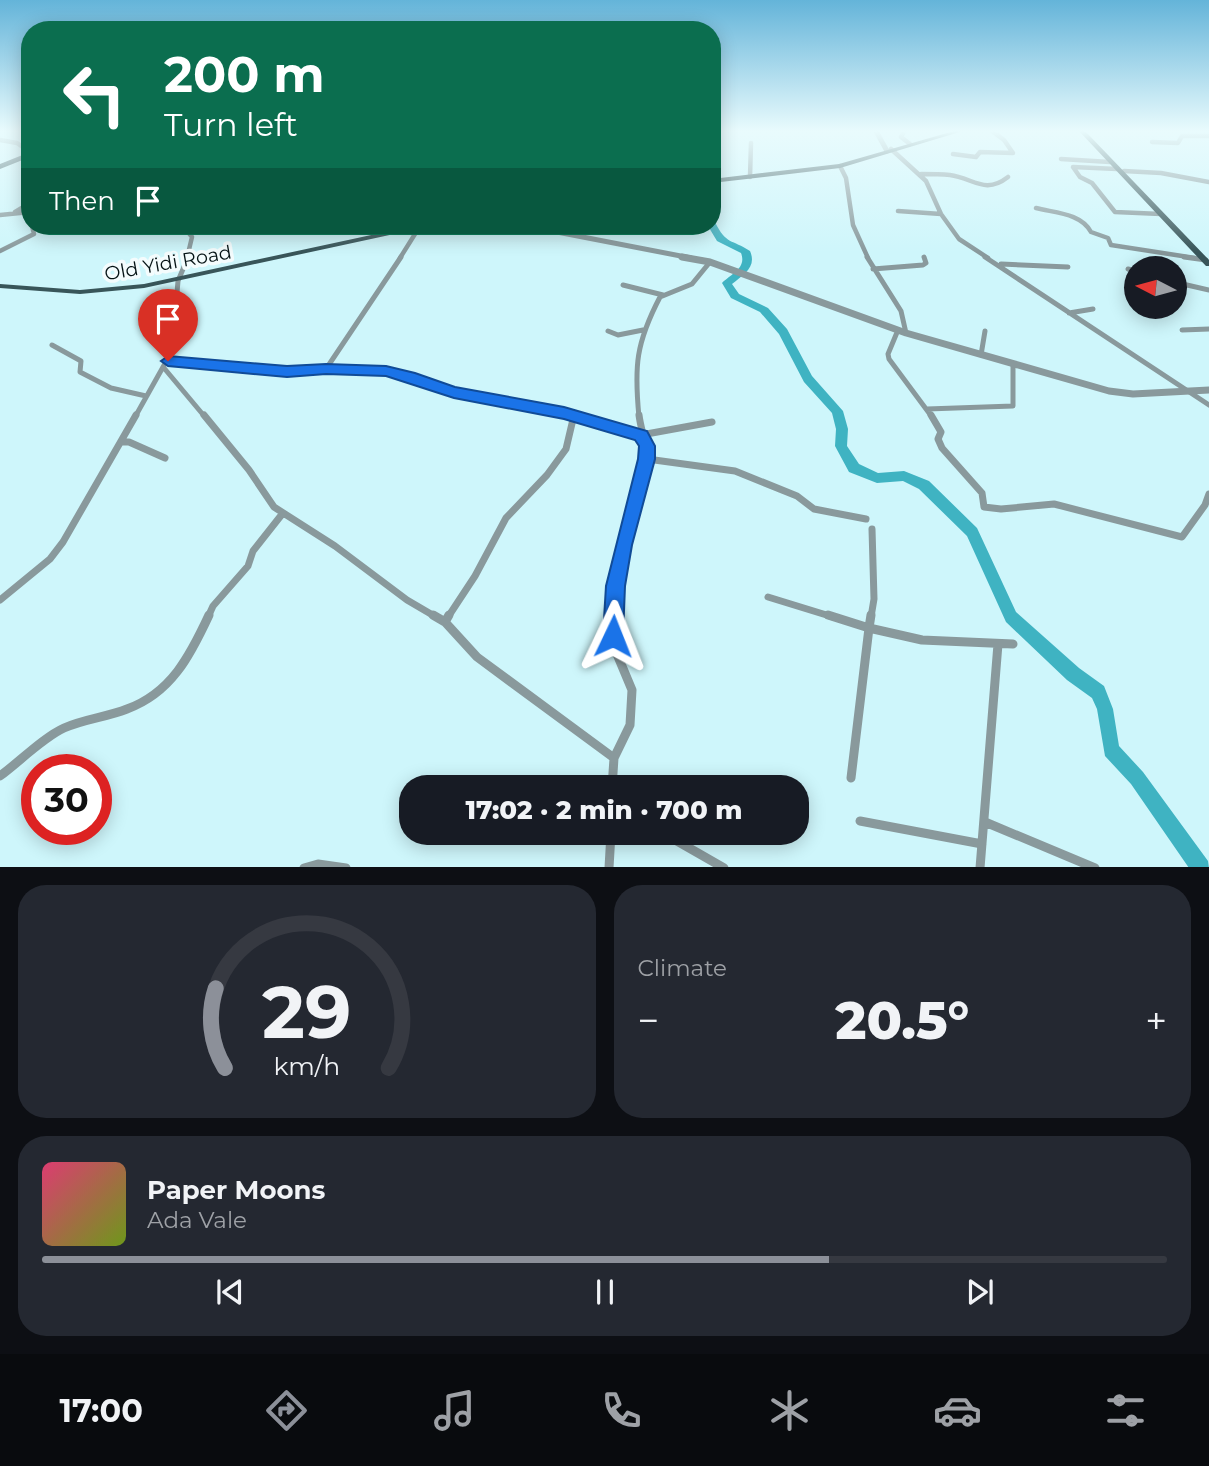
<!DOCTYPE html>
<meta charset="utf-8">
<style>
:root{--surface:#171b24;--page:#242831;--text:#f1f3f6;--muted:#9ea1a6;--line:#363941;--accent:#8c9099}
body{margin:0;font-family:Montserrat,sans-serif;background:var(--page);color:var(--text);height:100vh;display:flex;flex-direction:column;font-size:26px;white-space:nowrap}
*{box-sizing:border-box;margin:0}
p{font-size:23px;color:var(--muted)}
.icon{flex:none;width:38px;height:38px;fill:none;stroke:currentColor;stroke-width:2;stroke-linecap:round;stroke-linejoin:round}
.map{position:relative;height:867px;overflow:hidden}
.sheet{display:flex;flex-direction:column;gap:18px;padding:18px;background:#0d0f14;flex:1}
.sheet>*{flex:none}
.banner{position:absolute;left:21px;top:21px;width:700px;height:214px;border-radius:28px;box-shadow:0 4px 18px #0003;background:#0b6e4f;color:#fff;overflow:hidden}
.needle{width:46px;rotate:276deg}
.controls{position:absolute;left:1124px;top:256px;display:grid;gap:14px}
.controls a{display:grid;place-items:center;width:63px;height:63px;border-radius:50%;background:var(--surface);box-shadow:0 4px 18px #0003;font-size:35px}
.speed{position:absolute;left:21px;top:754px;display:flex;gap:14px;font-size:35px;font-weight:700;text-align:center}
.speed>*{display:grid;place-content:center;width:91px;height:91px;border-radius:50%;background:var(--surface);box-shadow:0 4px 18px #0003;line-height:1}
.speed .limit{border:10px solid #d22;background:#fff;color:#111}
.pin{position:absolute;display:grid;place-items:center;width:60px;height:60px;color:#fff;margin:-72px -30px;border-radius:50% 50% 50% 0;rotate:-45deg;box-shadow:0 0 7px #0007}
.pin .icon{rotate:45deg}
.me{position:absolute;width:77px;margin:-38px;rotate:2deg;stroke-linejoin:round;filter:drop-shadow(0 0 5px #0008)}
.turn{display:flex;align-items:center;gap:24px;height:147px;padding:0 28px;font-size:32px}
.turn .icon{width:91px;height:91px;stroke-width:2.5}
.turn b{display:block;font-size:49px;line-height:60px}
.then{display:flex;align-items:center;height:66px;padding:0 28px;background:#0003;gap:14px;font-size:26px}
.big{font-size:52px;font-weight:800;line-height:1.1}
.sheet .card{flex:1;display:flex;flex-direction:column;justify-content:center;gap:10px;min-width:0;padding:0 24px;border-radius:28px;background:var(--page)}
.sheet .dial{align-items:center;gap:0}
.dial svg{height:182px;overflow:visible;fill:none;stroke:var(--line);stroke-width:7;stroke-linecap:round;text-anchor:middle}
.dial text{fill:var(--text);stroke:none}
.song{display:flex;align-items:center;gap:21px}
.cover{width:84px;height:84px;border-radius:10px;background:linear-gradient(135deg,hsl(340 70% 55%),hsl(80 70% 35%))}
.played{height:7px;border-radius:4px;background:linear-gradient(90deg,var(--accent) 70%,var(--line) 70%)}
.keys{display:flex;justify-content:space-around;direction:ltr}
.heat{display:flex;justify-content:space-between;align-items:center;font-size:38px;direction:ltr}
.sheet .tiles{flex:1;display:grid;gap:18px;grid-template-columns:1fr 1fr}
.card:last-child{grid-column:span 2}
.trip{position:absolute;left:399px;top:775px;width:410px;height:70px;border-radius:28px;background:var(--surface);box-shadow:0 4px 18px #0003;font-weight:800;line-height:70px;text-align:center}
.tab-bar{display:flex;height:112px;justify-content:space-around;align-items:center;background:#090b0e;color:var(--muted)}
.tab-bar .icon{width:49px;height:49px}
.tab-bar .selected{color:var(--accent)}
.tab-bar b{font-size:32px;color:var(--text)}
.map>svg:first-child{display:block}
</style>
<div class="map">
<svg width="1209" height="868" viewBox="0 0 1209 868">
<rect width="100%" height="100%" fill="#cef6fb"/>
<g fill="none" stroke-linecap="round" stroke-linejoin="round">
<path fill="#3fb3c2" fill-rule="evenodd" d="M 712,221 L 715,222 C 726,245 732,239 750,251 C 757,267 744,274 732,284 L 739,294 L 768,308 L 787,329 L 812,376 L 843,411 L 848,429 L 847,446 L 859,464 L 878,473 L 904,471 L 929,481 L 977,528 L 1016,612 L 1079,668 L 1104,686 L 1113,709 L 1119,746 L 1143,772 L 1208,861 L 1209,868 L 1189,868 L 1131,784 L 1105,756 L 1097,709 L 1092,698 L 1067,680 L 1006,622 L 967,536 L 919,489 L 903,481 L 877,483 L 849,472 L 835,446 L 836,429 L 832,413 L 804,382 L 779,334 L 760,312 L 731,298 L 722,283 C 731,274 747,268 741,253 L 717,241 L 708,226 L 712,226 Z"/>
<path stroke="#89999c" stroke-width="4.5" d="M 904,131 L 901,137 L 910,144
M 0,140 L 17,143 L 30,152
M 1152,142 L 1178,143 L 1182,136 L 1209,136
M 891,149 L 926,181 L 941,214 L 959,239 L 988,258
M 953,154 L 976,157 L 980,152 L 1013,153 L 1004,140 L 992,131
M 1061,159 L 1110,162
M 840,166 L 846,178 L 853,225 L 868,258
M 1117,169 L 1073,167 L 1080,177 L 1092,183 L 1115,212 L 1161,214
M 1124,171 L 1161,173 L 1209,182
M 921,174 C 930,174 940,174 950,175 C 973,178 985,195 1008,177
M 750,177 L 751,143
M 1036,208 C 1055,213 1081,213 1091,232 L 1108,238 L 1111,245 L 1195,258
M 898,211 L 941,214
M 15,212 L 30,203
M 0,215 L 30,212
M 157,226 L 188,232 L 192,237 L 187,258
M 0,251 L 34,234 L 32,226
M 400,258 L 420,226"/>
<path stroke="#89999c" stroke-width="5" d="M 867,257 L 901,311 L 906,333
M 985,257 L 1209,405
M 1184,257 L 1206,260
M 1001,264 L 1068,267
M 873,269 L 923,265 L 926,263 L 924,257
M 1128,269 L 1136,271
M 1174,282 L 1209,290
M 623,285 L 663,295
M 1069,313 L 1093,309
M 898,330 L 888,354 L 889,359 L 932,417
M 1182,330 L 1209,329
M 608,331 L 618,335 L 643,330
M 52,345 L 81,361 L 80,372 L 111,388 L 146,396
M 981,355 L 985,331
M 168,361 L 287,372 L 326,369 L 385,371 L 470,396 L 579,417
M 164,368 L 205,417
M 326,369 L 401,257
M 927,409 L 1013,406 L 1013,364
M 135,417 L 172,351 L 178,281 L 188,257
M 639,417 C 634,366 636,343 660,297 L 692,284 L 710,262"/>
<path stroke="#89999c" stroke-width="7" d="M 204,415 L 249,470 L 274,507 L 335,546 L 407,600 L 436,617
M 573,415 L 641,435 L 712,422
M 931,415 L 941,432 L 938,439 L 942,448 L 982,493 L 984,507 L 1001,509 L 1054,504 L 1182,537 L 1205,505 L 1209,494
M 121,442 L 129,442 L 165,458
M 647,459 L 735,471 L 797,496 L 814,509 L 866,519
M 768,597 L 833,617
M 0,600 L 50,559 L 63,542 L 136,415
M 208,617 L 213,606 L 248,566 L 253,551 L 283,513
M 448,617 L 475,576 L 506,518 L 547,475 L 566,449 L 574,415
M 614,617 L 615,586 L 647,459 C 647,444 641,431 639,415
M 871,617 L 874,599 L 872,529"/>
<path stroke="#89999c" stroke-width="9" d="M 433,615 L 445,622 L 477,657 L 614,758
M 828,615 L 869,628 L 871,615
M 445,622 L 449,615
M 0,776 C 19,762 44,737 64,728 C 84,719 107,717 127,709 C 171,693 190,656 209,615
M 851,778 L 869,628 L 922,640 L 1013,644
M 612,788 L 614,758 L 630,725 L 632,690 L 614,647 L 615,615
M 860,821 L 982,844
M 985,822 L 1095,868
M 663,833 L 724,868
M 304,868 L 318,864 L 346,868
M 609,868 L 611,833
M 980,868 L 998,644"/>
<path stroke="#89999c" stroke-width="5" d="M 876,131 L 887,151
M 526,226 L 691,258"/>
<path stroke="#89999c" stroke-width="7" d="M 682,257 L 710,262 L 906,333 L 1109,391 L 1133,394 L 1209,390"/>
<path fill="#385559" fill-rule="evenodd" d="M 954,131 L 963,131 L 840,168 L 712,183 L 712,179 L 839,164 Z
M 1079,131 L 1085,131 L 1209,260 L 1209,266 L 1206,266 Z
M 413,226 L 426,226 L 422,228 L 144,288 L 80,294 L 0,288 L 0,284 L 80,290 L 144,284 Z"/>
<path fill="#29494e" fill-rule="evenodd" d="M 30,152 L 30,157 L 0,169 L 0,164 Z"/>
</g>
<linearGradient id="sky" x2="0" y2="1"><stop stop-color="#64b4d9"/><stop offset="0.52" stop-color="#e9fbfd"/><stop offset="1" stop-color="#e9fbfd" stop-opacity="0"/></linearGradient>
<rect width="1209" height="252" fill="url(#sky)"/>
<path fill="#1a73e8" stroke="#114b97" stroke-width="2" d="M 168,356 L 287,366 L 326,364 L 386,366 L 415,373 L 455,387 L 564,407 L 647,431 L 655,446 L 655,459 L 632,545 L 625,586 L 623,636 L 620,643 L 613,646 L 606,643 L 603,636 L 606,586 L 638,459 L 639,446 L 635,440 L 564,419 L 454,398 L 386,376 L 326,374 L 287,377 L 168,366 L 161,361 Z"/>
<g text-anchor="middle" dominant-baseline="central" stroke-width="7" stroke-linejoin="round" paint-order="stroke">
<g font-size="19" fill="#051315" stroke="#f4fcfd">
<text transform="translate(168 263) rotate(-10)">Old Yidi Road</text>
</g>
</g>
</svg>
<div class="controls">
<a><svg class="needle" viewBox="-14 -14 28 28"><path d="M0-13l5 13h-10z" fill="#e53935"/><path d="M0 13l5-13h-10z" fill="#9ea1a6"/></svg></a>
</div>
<div class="speed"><div class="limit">30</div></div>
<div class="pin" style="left:168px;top:361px;background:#d93025"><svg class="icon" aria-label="arrive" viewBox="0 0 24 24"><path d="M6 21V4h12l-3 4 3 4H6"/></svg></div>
<svg class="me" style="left:613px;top:636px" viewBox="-20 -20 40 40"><path d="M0-17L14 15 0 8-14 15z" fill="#1a73e8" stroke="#fff" stroke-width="4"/></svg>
<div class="trip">17:02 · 2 min · 700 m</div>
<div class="banner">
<div class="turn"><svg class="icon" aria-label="left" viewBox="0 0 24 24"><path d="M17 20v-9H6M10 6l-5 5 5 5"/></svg><div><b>200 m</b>Turn left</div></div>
<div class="then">Then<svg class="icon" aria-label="arrive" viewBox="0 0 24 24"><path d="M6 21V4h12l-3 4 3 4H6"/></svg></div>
</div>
</div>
<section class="sheet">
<div class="tiles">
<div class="card dial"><svg viewBox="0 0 100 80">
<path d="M14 69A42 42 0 1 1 86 69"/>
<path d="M14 69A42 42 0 0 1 10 34" stroke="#8c9099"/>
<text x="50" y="56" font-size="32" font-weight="700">29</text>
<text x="50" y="72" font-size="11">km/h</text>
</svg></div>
<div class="card"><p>Climate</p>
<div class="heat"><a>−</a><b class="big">20.5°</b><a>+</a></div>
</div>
<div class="card">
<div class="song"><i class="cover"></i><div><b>Paper Moons</b><p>Ada Vale</p></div></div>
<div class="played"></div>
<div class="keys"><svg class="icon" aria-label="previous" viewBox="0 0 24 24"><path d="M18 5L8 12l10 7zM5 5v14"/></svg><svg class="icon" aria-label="pause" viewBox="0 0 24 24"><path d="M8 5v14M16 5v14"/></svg><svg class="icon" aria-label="next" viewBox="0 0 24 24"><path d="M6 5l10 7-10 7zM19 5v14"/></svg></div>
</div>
</div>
</section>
<nav class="tab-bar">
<b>17:00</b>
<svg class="icon selected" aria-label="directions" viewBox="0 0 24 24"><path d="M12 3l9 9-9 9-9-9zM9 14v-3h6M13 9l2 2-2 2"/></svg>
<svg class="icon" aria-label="music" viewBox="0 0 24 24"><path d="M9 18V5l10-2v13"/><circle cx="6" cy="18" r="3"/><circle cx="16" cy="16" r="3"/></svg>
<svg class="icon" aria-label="phone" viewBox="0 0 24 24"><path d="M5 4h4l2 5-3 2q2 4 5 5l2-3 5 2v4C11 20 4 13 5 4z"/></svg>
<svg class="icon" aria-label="climate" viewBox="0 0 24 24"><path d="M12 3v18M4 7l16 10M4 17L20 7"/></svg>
<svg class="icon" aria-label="car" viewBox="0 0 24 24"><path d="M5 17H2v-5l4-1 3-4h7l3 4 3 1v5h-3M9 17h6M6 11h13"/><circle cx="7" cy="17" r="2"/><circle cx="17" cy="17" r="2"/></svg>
<svg class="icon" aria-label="filters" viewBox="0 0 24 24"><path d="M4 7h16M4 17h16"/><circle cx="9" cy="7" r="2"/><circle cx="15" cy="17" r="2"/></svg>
</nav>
